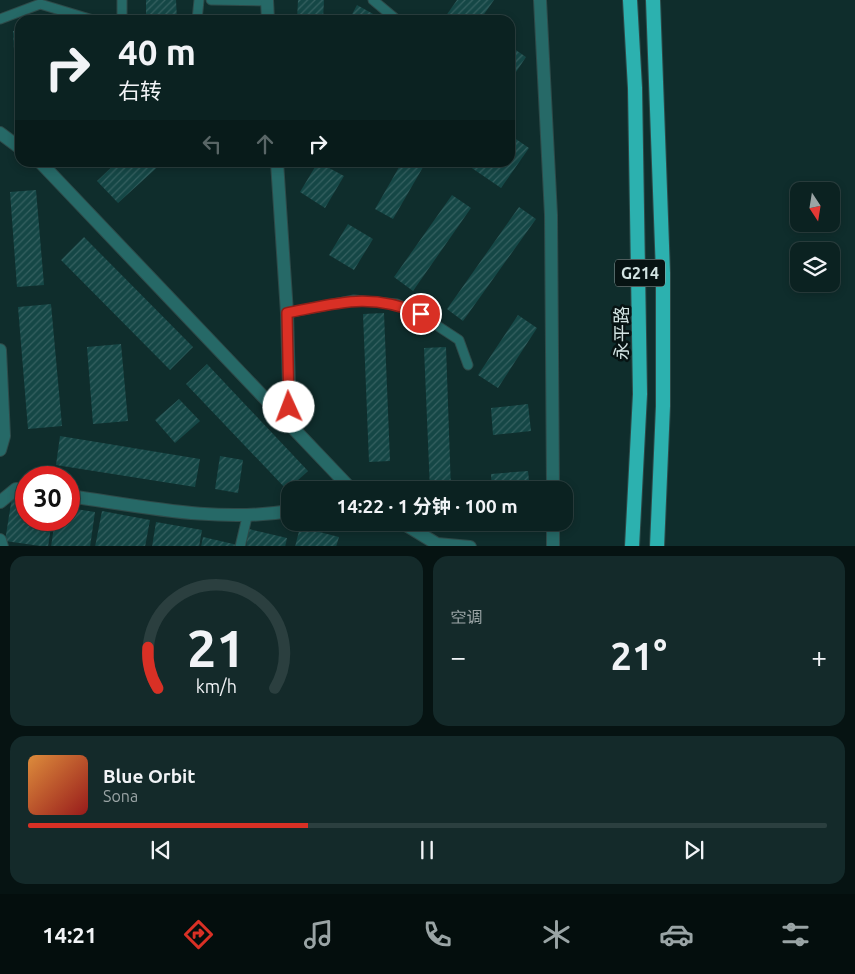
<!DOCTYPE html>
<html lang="zh">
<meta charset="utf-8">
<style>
:root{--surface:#0b2221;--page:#142a2a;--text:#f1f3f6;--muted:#9aa4a5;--line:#2b3f3f;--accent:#d93025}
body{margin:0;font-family:Ubuntu,"Noto Sans SC",sans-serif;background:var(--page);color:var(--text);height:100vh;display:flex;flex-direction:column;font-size:19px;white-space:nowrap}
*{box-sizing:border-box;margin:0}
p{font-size:16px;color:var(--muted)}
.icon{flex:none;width:28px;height:28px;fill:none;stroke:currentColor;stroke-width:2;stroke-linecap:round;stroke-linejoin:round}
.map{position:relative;height:546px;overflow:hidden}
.details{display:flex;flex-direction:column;gap:10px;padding:10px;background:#061312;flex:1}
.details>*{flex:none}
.hud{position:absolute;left:15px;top:15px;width:500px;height:152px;border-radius:15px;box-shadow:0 2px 8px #0003,0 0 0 1px var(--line);background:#0b2221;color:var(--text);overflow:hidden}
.needle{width:32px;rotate:168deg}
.buttons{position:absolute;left:790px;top:182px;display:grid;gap:10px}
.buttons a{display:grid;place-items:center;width:50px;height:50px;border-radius:10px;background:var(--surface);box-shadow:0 2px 8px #0003,0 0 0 1px var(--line);font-size:25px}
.speed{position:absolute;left:15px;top:466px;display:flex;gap:10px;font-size:25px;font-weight:700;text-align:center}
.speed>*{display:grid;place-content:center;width:65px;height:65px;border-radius:50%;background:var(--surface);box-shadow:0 2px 8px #0003,0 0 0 1px var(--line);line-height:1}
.speed .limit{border:8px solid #d22;background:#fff;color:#111}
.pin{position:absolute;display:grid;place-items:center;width:42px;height:42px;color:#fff;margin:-21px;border:2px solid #fff;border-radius:50%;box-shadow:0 1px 5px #0007}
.me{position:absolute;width:55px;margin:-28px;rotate:358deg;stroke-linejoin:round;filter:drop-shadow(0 0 4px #0008)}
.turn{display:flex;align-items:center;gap:18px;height:105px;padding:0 20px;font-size:22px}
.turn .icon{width:65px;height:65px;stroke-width:2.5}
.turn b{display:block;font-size:35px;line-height:42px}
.lanes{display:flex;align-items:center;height:48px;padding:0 20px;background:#0003;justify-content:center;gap:25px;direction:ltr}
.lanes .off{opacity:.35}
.big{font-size:38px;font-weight:700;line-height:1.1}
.details .widget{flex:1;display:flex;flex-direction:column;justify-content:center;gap:8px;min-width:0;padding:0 18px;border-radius:15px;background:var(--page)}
.details .dial{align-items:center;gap:0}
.dial svg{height:130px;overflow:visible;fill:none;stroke:var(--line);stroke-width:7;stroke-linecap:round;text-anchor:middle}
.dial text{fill:var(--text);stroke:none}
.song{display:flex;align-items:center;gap:15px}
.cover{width:60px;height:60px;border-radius:8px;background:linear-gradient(135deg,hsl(30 70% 55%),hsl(0 70% 35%))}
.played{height:5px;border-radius:2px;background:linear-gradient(90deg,var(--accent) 35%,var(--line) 35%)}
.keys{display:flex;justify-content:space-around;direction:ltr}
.heat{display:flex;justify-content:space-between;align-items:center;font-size:28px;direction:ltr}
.details .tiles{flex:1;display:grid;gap:10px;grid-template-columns:1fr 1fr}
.widget:last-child{grid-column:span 2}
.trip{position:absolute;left:281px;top:481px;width:292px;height:50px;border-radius:15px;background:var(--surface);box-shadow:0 2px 8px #0003,0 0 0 1px var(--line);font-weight:700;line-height:50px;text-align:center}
.tabs{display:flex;height:80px;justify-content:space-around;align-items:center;background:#040e0d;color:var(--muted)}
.tabs .icon{width:35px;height:35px}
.tabs .on{color:var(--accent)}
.tabs b{font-size:22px;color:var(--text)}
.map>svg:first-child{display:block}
</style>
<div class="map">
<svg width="855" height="547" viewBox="0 0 855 547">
<defs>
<pattern id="building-hatch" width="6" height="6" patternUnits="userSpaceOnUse" patternTransform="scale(1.25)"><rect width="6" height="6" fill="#154746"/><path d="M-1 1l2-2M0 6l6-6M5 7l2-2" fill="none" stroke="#366161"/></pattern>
</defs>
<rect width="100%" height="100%" fill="#0f2d2c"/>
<path fill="url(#building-hatch)" d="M 146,0 L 176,0 L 177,20 L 146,20 Z
M 298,0 L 324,0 L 323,20 L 297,20 Z
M 457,0 L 494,0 L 480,20 L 443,20 Z
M 357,5 L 375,15 L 372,20 L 349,20 Z
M 20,30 L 20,106 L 17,107 L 13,31 Z
M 510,46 L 526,57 L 510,81 Z
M 510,135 L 529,148 L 501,188 L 463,162 L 510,162 Z
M 117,162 L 163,162 L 118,203 L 97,181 Z
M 318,162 L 344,176 L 325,208 L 300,192 Z
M 402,162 L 426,162 L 393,219 L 375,209 Z
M 36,190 L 44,285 L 17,287 L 10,192 Z
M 452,195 L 471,208 L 413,291 L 394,277 Z
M 519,207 L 536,219 L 463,321 L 447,309 Z
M 348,224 L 373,239 L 354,270 L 329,255 Z
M 84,237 L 193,347 L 170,370 L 61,260 Z
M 51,304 L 62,426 L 28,429 L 18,307 Z
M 384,313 L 390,461 L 369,462 L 363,314 Z
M 518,315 L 537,328 L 498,388 L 478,375 Z
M 121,344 L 128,421 L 93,424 L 87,347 Z
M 446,347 L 451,490 L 430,490 L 424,348 Z
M 207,364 L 308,471 L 287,490 L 186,384 Z
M 179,399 L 200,421 L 175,443 L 155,420 Z
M 528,404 L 531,431 L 493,435 L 491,408 Z
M 60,436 L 200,459 L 195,487 L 56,465 Z
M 220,456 L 243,460 L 238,493 L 215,489 Z
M 528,471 L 530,490 L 492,490 L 491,474 Z
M 12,497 L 26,500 L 26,520 L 52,520 L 48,547 L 5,541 Z
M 69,508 L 95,512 L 90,547 L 51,547 L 55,520 L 69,520 Z
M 102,511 L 150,520 L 145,547 L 95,547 Z
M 156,522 L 202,530 L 199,547 L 152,547 Z
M 300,527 L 339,537 L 336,547 L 295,547 Z
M 249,529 L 287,538 L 285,547 L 246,547 Z
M 203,537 L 242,546 L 242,547 L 201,547 Z"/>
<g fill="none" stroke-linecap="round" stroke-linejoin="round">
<defs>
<path id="service" d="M 211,0 L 267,1
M 373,0 L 397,20
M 0,19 L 40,4 L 93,20
M 122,20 L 122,0
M 197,20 L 199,0
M 287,313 L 354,300 L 397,304 L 421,315 L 459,340 L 468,365
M 240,547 L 247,517"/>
<path id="minor" d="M 267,0 L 268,20
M 540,0 L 551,215 L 553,490
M 0,133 L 20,148
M 40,162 L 352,490
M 277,162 L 287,313 L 290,425
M 0,350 L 4,436 L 0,450
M 69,496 C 141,506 217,523 290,511
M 0,502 L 16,489 L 26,490
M 401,522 L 437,544 L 470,547
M 553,522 L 553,547
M 0,540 L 2,547"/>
<path id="trunk" d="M 630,0 L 635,88 L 640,394 L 632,547
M 653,0 L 663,273 L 663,406 L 657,547"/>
</defs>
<use href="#service" stroke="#2e4a49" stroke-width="11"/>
<use href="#minor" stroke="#2e4a49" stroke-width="14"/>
<use href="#trunk" stroke="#2e4a49" stroke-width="16"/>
<use href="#service" stroke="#266967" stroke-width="9"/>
<use href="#minor" stroke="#266967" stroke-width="12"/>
<use href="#trunk" stroke="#2cb1af" stroke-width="14"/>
</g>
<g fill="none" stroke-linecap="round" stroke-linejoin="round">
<defs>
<path id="route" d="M 289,407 L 287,313 C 338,303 370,292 421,314"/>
</defs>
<use href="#route" stroke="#8d1f18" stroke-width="12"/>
<use href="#route" stroke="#d93025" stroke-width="9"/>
</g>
<g text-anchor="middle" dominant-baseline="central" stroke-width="5" stroke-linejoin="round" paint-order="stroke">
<rect fill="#071313" stroke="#96a5a5" stroke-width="1" x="615" y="259.5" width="50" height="27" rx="4"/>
<g font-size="16" font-weight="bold" fill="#d3e4e3">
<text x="640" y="273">G214</text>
</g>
<g font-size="18" fill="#d3e4e3" stroke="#071313">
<text transform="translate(621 333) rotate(-90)">永平路</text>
</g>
</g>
</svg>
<div class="buttons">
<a><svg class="needle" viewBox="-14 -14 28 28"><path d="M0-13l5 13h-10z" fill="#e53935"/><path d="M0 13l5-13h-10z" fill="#9aa4a5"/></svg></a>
<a><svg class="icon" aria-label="layers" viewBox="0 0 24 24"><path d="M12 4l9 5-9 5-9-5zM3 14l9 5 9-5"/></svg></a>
</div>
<div class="speed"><div class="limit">30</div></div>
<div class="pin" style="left:421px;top:314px;background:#d93025"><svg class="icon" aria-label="arrive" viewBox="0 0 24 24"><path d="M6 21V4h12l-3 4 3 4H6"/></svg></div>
<svg class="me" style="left:289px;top:407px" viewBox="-20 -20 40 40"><circle r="19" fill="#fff"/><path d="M0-13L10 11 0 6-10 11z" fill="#d93025"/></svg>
<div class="trip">14:22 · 1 分钟 · 100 m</div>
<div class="hud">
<div class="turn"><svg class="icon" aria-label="right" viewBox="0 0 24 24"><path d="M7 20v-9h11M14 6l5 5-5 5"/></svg><div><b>40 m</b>右转</div></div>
<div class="lanes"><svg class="icon off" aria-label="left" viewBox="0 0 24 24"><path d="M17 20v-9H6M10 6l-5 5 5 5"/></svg><svg class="icon off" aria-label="ahead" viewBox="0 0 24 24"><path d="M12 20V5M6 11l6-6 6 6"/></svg><svg class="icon" aria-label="right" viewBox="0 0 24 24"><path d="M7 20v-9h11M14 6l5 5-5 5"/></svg></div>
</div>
</div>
<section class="details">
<div class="tiles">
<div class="widget dial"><svg viewBox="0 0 100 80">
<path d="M14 69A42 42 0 1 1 86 69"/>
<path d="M14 69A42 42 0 0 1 8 44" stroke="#d93025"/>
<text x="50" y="56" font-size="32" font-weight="700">21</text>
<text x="50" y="72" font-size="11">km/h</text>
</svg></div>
<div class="widget"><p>空调</p>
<div class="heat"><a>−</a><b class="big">21°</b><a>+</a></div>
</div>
<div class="widget">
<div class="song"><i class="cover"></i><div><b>Blue Orbit</b><p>Sona</p></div></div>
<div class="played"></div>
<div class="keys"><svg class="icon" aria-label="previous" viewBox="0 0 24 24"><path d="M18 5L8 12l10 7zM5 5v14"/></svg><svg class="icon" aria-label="pause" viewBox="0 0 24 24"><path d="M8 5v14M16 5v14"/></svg><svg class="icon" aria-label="next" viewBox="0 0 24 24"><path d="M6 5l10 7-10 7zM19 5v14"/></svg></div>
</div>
</div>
</section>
<nav class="tabs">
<b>14:21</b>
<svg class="icon on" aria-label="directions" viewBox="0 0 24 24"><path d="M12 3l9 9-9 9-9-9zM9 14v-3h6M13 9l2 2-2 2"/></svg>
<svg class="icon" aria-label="music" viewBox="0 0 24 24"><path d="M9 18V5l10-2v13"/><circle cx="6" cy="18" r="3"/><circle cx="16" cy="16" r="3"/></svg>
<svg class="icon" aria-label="phone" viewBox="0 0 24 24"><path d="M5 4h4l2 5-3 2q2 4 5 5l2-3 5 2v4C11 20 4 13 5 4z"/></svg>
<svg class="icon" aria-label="climate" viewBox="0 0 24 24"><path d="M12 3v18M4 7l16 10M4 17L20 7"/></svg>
<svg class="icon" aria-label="car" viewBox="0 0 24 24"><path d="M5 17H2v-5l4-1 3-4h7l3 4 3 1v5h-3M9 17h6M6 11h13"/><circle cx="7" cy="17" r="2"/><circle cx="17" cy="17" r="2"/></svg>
<svg class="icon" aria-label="filters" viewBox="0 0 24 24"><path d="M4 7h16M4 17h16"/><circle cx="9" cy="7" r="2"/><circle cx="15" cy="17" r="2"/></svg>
</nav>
